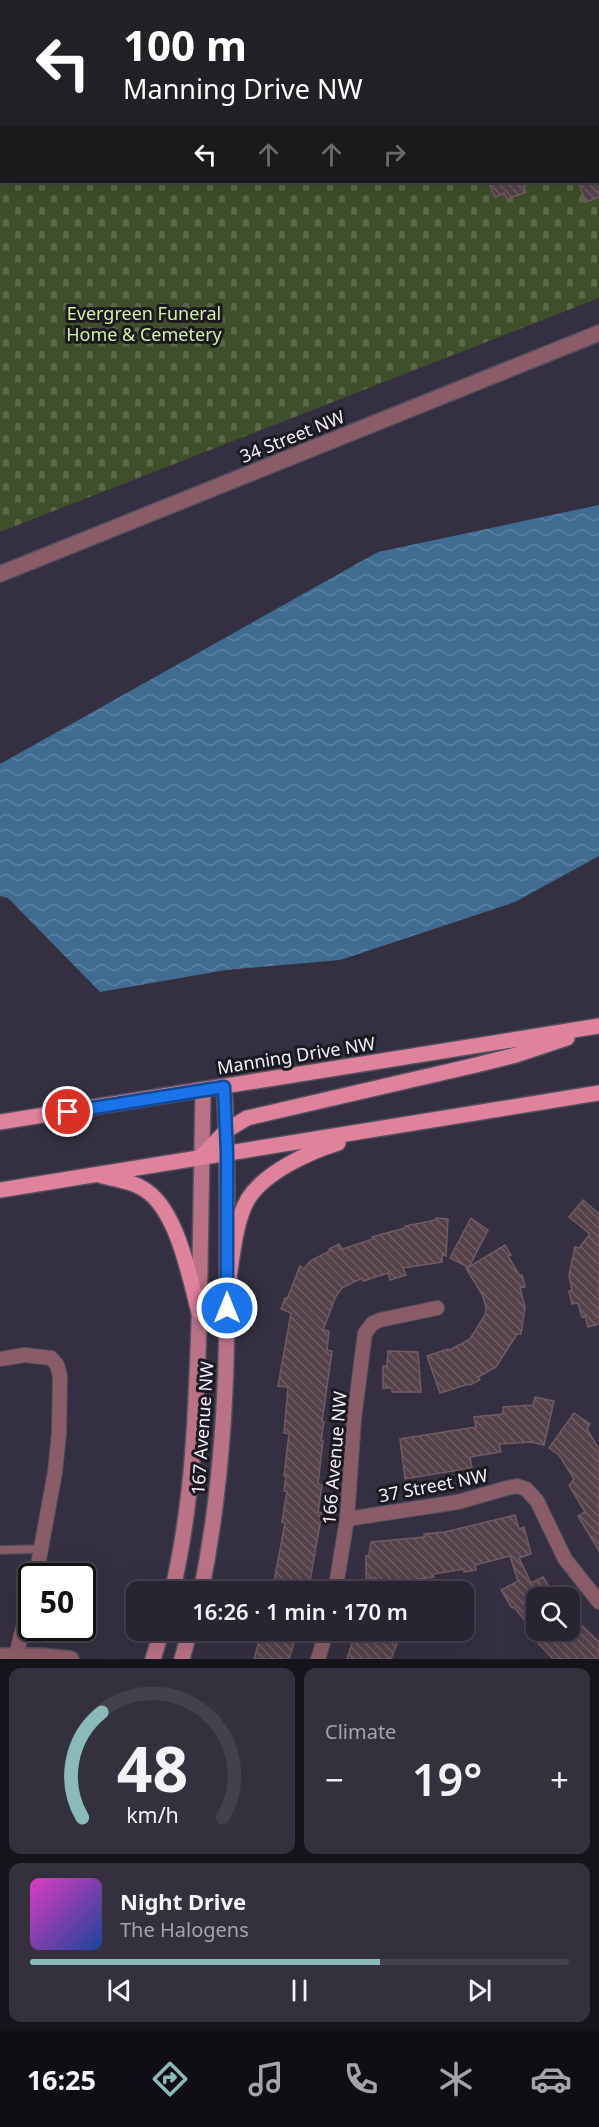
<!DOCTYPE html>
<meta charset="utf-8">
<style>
:root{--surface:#282431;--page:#34303d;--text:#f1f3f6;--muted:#a5a4ab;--line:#44414d;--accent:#8bbbb9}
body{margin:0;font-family:"Noto Sans",sans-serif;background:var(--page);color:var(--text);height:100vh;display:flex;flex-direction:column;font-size:22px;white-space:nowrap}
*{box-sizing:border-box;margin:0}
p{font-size:20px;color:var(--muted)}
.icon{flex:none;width:33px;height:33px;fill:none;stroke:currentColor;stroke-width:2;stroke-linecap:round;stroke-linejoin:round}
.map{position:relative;height:1659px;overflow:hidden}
.side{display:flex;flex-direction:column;gap:9px;padding:9px;background:#16141b;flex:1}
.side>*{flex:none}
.banner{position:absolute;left:0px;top:0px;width:600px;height:183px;box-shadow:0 6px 24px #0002,0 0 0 2px var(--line);background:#202124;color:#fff;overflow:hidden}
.fabs{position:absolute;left:526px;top:1587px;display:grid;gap:12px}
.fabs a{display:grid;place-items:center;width:54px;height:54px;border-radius:12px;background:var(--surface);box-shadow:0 6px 24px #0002,0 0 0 2px var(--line);font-size:30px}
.speed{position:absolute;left:18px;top:1563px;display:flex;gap:12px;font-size:30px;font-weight:700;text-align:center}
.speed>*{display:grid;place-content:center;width:78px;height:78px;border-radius:50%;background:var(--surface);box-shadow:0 6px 24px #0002,0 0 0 2px var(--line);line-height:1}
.speed .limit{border:3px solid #111;border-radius:9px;background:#fff;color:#111}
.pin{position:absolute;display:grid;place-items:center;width:51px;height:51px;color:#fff;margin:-26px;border:3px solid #fff;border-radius:50%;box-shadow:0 2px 6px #0007}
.me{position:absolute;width:66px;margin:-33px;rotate:0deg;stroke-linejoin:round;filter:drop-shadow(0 0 4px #0008)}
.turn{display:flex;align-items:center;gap:21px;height:126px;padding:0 24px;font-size:27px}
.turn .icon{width:78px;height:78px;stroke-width:2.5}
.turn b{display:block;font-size:42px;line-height:51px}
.lanes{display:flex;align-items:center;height:57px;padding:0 24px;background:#0003;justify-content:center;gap:30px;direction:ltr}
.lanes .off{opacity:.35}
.big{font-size:45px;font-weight:600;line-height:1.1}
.side .tile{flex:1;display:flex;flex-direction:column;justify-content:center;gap:9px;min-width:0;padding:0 21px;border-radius:12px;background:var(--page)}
.side .dial{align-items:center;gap:0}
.dial svg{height:156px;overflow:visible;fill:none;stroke:var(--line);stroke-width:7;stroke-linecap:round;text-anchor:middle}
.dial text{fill:var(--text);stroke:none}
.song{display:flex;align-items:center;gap:18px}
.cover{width:72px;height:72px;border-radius:9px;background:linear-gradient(135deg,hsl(310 70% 55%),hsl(220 70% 35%))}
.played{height:6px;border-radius:3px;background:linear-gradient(90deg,var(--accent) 65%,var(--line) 65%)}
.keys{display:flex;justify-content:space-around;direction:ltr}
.heat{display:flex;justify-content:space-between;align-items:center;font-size:33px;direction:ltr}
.side .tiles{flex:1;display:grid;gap:9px;grid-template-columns:1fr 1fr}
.tile:last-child{grid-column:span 2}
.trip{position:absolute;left:126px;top:1581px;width:348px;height:60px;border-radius:12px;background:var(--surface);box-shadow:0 6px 24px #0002,0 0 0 2px var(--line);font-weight:600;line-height:60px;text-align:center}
.menu{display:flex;height:96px;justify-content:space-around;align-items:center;background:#100e14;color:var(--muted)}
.menu .icon{width:42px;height:42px}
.menu .selected{color:var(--accent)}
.menu b{font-size:27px;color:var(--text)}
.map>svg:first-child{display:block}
</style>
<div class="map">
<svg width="599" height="1659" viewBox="0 0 599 1659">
<defs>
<pattern id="cemetery-stones" width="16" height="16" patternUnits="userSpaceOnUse" patternTransform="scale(1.5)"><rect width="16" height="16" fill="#3f4f29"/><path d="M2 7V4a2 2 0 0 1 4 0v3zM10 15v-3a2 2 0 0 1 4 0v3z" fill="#5b6949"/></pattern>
<pattern id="water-waves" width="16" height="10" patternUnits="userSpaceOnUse" patternTransform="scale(1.5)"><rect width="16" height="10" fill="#406c92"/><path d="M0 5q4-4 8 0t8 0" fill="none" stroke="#5c81a2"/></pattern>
<pattern id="building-back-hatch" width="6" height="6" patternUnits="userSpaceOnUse" patternTransform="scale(1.5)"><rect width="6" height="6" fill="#554149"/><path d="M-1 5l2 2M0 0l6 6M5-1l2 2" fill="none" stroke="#6e5d64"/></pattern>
</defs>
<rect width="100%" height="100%" fill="#353041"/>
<path fill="url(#cemetery-stones)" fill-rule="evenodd" d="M 0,0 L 599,0 L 599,298 L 0,532 ZM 2,2 L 598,2 L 598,182 L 2,182 Z"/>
<path fill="url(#water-waves)" d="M 599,505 L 599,856 L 515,902 L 340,960 L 226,970 L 100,992 L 8,898 L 0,896 L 0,764 L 378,552 Z"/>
<path fill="url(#building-back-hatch)" stroke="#715b63" stroke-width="1.5" d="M 500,182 L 532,182 L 523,186 L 526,192 L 507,199 L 504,193 L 495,197 L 490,186 Z
M 578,182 L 599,182 L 599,197 L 586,202 Z
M 583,1200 L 599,1214 L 599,1324 L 588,1327 L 585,1316 L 582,1317 L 578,1303 L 572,1304 L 569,1291 L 572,1291 L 569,1275 L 575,1247 L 579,1248 L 590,1234 L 569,1217 Z
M 436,1218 L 448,1219 L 446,1256 L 442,1254 L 442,1262 L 403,1268 L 406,1275 L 390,1280 L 388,1273 L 363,1281 L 362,1278 L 342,1288 L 336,1296 L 323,1330 L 329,1331 L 327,1350 L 332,1351 L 322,1422 L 324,1422 L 321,1441 L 323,1441 L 318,1484 L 322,1485 L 318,1512 L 322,1513 L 308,1592 L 272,1592 L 285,1523 L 282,1522 L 287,1491 L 284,1491 L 286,1476 L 284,1476 L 289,1434 L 284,1433 L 288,1387 L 278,1386 L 291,1313 L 281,1309 L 285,1298 L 287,1299 L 300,1266 L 304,1269 L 310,1261 L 330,1251 L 329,1249 L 339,1244 L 342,1249 L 373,1239 L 372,1237 L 405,1228 L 405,1226 L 436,1220 Z
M 471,1218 L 488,1230 L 469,1267 L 505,1245 L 511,1255 L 508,1256 L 520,1276 L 522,1275 L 525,1287 L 520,1288 L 525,1307 L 521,1334 L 517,1334 L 496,1367 L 478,1377 L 480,1380 L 470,1385 L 469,1384 L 440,1393 L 427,1356 L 448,1349 L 448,1351 L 470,1339 L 485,1315 L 486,1308 L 483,1296 L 466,1268 L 468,1267 L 450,1258 Z
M 388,1351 L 418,1352 L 421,1392 L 392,1392 L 392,1388 L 383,1388 L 383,1366 L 387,1366 Z
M 535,1397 L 554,1401 L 544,1445 L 531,1442 L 499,1444 L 501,1452 L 470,1457 L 472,1468 L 405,1479 L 400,1439 L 476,1427 L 474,1417 L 503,1414 L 503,1407 L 533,1405 Z
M 574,1413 L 590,1424 L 587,1429 L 599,1449 L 599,1551 L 578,1516 L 585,1512 L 569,1485 L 574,1479 L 559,1455 L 549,1448 Z
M 515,1515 L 519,1529 L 524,1527 L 531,1554 L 519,1558 L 531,1583 L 543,1577 L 556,1598 L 537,1598 L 537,1630 L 570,1630 L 570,1614 L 599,1642 L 599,1659 L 553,1659 L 538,1643 L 541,1641 L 514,1607 L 512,1608 L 501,1590 L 518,1581 L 510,1556 L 475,1565 L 476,1570 L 464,1572 L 464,1569 L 433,1574 L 434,1577 L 395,1582 L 393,1580 L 376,1581 L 376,1578 L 366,1578 L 366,1556 L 369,1555 L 371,1542 L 425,1537 L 424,1534 L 445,1532 Z
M 262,1630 L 298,1630 L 289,1659 L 254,1659 Z
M 356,1630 L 388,1630 L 397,1633 L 394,1642 L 397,1644 L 391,1659 L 347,1659 Z"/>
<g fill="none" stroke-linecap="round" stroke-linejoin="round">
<defs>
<path id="service" d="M 0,1550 L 42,1549"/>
<path id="minor" d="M 0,1359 L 25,1355 L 51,1358 L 57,1365 L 60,1376 L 59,1433 L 55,1472 L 36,1576
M 347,1519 L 458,1502 L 507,1488 L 517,1486 L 526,1489 L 537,1501 L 565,1559 L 599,1602
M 335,1592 L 347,1519 L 354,1419 L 365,1333 L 373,1323 L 380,1320 L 437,1308
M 15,1659 L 32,1593
M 318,1659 L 327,1630"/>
<path id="tertiary" d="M 0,574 L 599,333
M 0,1656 L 42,1656 L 71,1659"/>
<path id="secondary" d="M 172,1592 C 193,1504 196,1413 199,1324 C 200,1246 201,1168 203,1090
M 201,1592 C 224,1479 228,1370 227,1256 C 227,1199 228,1143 224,1087
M 153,1659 L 162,1630
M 182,1659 L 190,1630"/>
<path id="primary" d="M 0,1122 L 599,1026
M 202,1156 L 227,1130 L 247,1118 L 476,1065 L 516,1055 L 567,1038
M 102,1176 C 115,1179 131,1181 142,1188 C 177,1207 189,1276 199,1312
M 0,1190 L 599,1093
M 228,1285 C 232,1259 235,1221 248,1199 C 265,1172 309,1152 338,1143"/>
</defs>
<use href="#service" stroke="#534f5f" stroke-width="10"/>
<use href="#minor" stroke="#534f5f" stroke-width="16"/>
<use href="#tertiary" stroke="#534f5f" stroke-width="18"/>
<use href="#secondary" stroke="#534f5f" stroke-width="18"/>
<use href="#primary" stroke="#534f5f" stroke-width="18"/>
<use href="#service" stroke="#8a5c68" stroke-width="7"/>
<use href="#minor" stroke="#8a5c68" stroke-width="14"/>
<use href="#tertiary" stroke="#8a5c68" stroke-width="15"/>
<use href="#secondary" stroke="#ba7286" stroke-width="15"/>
<use href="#primary" stroke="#df829c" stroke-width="15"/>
</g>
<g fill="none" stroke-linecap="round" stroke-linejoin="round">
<defs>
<path id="route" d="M 68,1112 L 224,1087 L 227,1153 L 227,1308"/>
</defs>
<use href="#route" stroke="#114b97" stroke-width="15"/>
<use href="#route" stroke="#1a73e8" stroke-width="10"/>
</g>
<g text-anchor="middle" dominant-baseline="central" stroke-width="6" stroke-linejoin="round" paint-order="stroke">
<g font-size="18" fill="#cff1a3" stroke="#1c1921">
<text x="144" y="313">Evergreen Funeral<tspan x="144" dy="21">Home &amp; Cemetery</tspan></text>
</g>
<g font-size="18" fill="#f3f0fb" stroke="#1c1921">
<text transform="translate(292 436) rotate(-22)">34 Street NW</text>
<text transform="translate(296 1055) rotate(-9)">Manning Drive NW</text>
<text transform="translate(202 1428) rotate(-86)">167 Avenue NW</text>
<text transform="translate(334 1458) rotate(-85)">166 Avenue NW</text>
<text transform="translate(433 1485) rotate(-11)">37 Street NW</text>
</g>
</g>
</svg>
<div class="fabs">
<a><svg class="icon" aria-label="search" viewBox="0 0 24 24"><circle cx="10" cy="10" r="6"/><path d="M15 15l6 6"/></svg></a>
</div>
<div class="speed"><div class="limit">50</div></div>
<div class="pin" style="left:68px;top:1112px;background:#d93025"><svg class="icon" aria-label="arrive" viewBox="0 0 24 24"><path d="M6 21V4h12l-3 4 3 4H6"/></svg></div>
<svg class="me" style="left:227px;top:1308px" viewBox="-20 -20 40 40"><circle r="17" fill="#1a73e8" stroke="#fff" stroke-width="3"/><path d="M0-11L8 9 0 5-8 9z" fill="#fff"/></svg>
<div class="trip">16:26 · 1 min · 170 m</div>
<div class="banner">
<div class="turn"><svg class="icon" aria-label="left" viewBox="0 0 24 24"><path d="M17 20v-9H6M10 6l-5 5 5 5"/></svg><div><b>100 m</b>Manning Drive NW</div></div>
<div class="lanes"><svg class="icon" aria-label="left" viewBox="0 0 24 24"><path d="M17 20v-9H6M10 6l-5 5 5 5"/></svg><svg class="icon off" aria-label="ahead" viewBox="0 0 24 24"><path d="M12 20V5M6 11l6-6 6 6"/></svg><svg class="icon off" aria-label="ahead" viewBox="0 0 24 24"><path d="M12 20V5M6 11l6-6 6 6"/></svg><svg class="icon off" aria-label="right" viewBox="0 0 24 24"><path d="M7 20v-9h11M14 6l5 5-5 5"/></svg></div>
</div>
</div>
<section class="side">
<div class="tiles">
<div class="tile dial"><svg viewBox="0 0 100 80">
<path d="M14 69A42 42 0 1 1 86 69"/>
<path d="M14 69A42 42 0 0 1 24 15" stroke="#8bbbb9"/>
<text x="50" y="56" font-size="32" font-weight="700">48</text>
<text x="50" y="72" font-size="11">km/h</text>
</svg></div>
<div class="tile"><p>Climate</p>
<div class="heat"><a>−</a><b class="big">19°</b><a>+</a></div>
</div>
<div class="tile">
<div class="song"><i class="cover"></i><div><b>Night Drive</b><p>The Halogens</p></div></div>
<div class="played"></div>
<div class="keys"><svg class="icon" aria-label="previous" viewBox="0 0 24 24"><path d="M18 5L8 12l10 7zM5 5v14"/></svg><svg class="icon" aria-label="pause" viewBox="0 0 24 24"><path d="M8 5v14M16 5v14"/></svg><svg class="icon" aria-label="next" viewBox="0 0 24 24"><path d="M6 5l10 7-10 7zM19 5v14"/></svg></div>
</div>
</div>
</section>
<nav class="menu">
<b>16:25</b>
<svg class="icon selected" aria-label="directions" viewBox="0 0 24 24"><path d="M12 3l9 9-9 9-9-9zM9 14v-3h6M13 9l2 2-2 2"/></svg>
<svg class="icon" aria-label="music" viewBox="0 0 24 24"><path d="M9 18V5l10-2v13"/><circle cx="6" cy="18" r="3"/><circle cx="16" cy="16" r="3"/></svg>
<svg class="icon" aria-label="phone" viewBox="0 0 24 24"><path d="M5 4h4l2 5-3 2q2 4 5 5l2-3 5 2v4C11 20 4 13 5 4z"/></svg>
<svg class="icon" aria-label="climate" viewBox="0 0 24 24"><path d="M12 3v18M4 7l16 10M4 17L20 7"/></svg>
<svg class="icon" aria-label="car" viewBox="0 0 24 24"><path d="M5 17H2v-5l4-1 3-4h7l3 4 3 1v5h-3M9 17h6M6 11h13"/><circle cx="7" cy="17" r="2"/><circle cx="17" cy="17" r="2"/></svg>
</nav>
